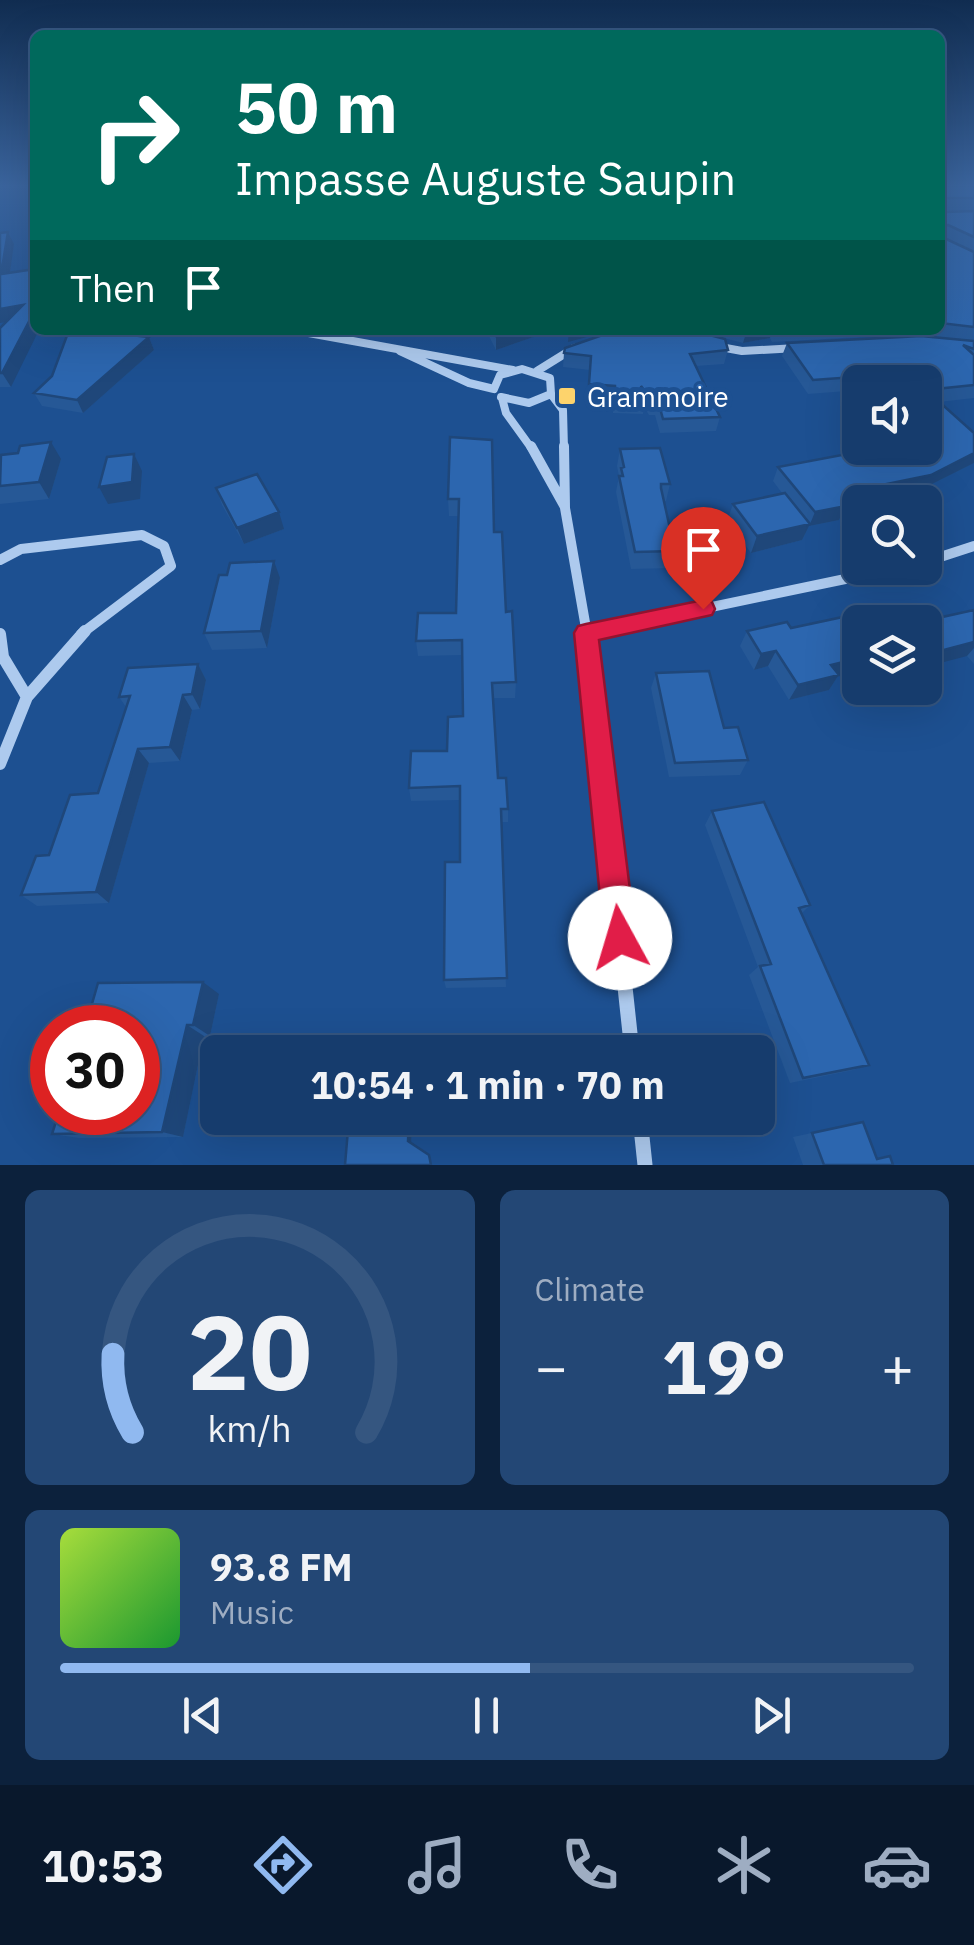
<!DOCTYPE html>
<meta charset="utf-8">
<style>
:root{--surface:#163c6d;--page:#234775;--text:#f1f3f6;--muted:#9eadc2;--line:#355680;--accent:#90b9f0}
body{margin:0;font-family:"IBM Plex Sans",sans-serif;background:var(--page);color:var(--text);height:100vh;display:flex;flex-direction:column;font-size:38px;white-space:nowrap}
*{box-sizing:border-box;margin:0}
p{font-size:32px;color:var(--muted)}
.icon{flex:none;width:55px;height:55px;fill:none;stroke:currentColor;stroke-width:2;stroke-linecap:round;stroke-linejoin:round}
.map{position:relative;height:1165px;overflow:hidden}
.sheet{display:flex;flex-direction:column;gap:25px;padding:25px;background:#0c213c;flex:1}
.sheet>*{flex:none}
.hud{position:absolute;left:30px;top:30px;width:915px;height:305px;border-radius:15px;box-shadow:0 10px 40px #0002,0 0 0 2px var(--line);background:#00695c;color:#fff;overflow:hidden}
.controls{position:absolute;left:842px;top:365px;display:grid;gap:20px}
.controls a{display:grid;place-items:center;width:100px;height:100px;border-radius:15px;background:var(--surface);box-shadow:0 10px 40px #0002,0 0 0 2px var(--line);font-size:50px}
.speed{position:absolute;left:30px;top:1005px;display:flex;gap:20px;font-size:50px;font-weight:700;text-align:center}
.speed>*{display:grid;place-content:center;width:130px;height:130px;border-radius:50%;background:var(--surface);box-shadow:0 10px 40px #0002,0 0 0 2px var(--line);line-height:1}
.speed .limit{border:15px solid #d22;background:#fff;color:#111}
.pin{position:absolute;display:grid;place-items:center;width:85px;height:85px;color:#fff;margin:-102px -42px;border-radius:50% 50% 50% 0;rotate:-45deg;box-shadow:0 0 10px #0007}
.pin .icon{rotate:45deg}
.me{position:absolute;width:110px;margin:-55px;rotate:354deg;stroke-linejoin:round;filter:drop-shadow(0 0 8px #0008)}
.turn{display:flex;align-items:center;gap:35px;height:210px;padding:0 40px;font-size:45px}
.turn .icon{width:130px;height:130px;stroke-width:2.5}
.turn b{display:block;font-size:70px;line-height:85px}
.then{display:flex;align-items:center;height:95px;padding:0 40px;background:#0003;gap:20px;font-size:38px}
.big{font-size:75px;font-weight:700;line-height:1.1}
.sheet .tile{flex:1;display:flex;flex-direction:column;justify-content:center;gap:15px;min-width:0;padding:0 35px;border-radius:15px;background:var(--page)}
.sheet .dial{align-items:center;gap:0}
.dial svg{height:260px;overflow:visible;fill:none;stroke:var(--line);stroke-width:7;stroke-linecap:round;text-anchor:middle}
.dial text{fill:var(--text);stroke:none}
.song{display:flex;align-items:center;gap:30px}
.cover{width:120px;height:120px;border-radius:15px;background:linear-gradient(135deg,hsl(80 70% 55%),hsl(130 70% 35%))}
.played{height:10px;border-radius:5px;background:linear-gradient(90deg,var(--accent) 55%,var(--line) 55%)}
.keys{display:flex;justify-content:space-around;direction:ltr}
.heat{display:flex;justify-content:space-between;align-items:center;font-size:55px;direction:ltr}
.sheet .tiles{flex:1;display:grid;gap:25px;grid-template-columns:1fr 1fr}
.tile:last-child{grid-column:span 2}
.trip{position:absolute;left:200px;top:1035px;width:575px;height:100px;border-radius:15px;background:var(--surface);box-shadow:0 10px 40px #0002,0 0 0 2px var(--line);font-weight:700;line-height:100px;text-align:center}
.tab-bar{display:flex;height:160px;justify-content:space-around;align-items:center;background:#09182c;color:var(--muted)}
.tab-bar .icon{width:70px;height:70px}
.tab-bar .current{color:var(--accent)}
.tab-bar b{font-size:45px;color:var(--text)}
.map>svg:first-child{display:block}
</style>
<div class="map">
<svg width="974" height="1165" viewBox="0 0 974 1165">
<rect width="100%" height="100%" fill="#1d5091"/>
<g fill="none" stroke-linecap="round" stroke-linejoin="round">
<path stroke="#adcaee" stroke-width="8" d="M 292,330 L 513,370
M 715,346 L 742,351 L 797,348
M 400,351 L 469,383 L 494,389
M 537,371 L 574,348
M 494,389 L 500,375 L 522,369 L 550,378 L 551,394
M 551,394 L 563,410 L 564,449
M 501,397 L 529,403 L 551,394
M 502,398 L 506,413 L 532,449"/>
<path stroke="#adcaee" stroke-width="10" d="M 531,446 L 565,507
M 564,446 L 565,508 L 587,634
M 0,560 L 21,549 L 142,535 L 164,546 L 171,566 L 81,634
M 925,562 L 974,546
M 587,633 L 898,568"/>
<path stroke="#adcaee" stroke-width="12" d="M 587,631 L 612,868
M 587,633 L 596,631
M 0,634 L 3,657 L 27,697
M 0,764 L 27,697 L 85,631"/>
<path stroke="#adcaee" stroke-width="15" d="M 612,866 L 632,1052
M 640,1118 L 645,1165"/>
</g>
<path fill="#265896" d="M 940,186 L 974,186 L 974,398 L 939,402 L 974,433 L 974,463 L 922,489 L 860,502 L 860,512 L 841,516 L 839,520 L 809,526 L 802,540 L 751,553 L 727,521 L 733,504 L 782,493 L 773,481 L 778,467 L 850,454 L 853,447 L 925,448 L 925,382 L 860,382 L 860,390 L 808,394 L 782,356 L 787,343 L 940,338 L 914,334 L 772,342 L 770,338 L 743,343 L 693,330 L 940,330 Z
M 8,232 L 14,244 L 10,272 L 11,387 L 0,387 L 0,328 L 5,323 Z
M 486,330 L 554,330 L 496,350 Z
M 148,332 L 144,337 L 149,337 L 154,350 L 83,413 L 42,406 L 34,393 L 52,376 Z
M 728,350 L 724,364 L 696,366 L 720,417 L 716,431 L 660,433 L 655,415 L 649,415 L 644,407 L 643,414 L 613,413 L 612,400 L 587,398 L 590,370 L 563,367 L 564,353 Z
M 450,437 L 494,532 L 516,682 L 515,698 L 493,698 L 498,778 L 508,809 L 508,822 L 501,822 L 506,987 L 446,988 L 444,980 L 460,862 L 460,800 L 411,801 L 409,788 L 447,751 L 463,716 L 462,655 L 418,656 L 416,641 L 456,613 L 458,516 L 449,516 L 448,499 Z
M 620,449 L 670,484 L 666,501 L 663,501 L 675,551 L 670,568 L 631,569 L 616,492 L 619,476 L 617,466 Z
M 18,453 L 61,459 L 49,499 L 0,504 L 0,458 Z
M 216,488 L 284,529 L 244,544 L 222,505 Z
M 227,575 L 280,578 L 267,648 L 212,650 L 204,633 Z
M 974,610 L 974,664 L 967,656 L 925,622 L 838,676 L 829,690 L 789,700 L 768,666 L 754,670 L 740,646 L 747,631 L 893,618 L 942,617 Z
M 198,664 L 206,680 L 200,709 L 192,710 L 180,761 L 149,763 L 109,903 L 37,906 L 21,895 L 49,855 L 98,793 L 126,707 L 119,697 Z
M 656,673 L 724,728 L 748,760 L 740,775 L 669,777 L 651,688 Z
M 712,811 L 810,905 L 802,913 L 869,1065 L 853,1070 L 790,1083 L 749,975 L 758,967 L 705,825 Z
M 219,994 L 210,1036 L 204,1036 L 183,1137 L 79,1138 L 52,1134 L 138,1028 Z
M 863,1122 L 876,1158 L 890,1156 L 893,1165 L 803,1165 L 793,1137 Z"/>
<path fill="#1f477a" d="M 8,232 L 14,244 L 8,287 L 1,274 Z
M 23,305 L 30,318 L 0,323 L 0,309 Z
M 35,310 L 35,330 L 39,330 L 11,387 L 2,373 Z
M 134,330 L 147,330 L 148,332 L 135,348 L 130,335 Z
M 515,330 L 554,330 L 496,350 L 496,336 Z
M 569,330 L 613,330 L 568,342 Z
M 747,330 L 772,330 L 770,338 L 743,343 Z
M 149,337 L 154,350 L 83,413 L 77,400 Z
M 51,442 L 61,459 L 49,499 L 39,482 Z
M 974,453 L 974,463 L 922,489 L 868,500 L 867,502 L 860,502 L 860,512 L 841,516 L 839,520 L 809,526 L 802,540 L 751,553 L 757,536 L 810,524 L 815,512 L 843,503 L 862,489 Z
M 134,454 L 142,471 L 140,499 L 108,504 L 99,487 Z
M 279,512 L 284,529 L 244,544 L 237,528 Z
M 274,561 L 280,578 L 267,648 L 261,631 Z
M 974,642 L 974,648 L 967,656 L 925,667 L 925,655 Z
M 776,651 L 768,666 L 754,670 L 761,654 Z
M 860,658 L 860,671 L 838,676 L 829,690 L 789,700 L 798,685 L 831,665 Z
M 198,664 L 206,680 L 200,709 L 192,694 Z
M 183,695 L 192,710 L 180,761 L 170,747 Z
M 138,749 L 149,763 L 109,903 L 96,892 Z
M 203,982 L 219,994 L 210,1036 L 193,1025 Z
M 187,1025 L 204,1036 L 183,1137 L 162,1132 Z
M 409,1118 L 412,1118 L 411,1144 L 408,1141 Z"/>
<path fill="#2c66af" stroke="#1f477a" stroke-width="2.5" d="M 940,186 L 974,186 L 974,198 L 944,198 L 940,204 Z
M 940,207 L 945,212 L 974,211 L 974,237 L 948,225 L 940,229 Z
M 940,231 L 942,237 L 974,252 L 974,327 L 940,323 Z
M 8,232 L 1,274 L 35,269 L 35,310 L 2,373 L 0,373 L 0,328 L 23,305 L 0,309 L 0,233 Z
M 69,330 L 134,330 L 130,335 L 149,337 L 77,400 L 34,393 L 52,376 Z
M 493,330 L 515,330 L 496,336 Z
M 617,330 L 690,330 L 725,339 L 728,350 L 690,354 L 720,417 L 663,419 L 658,401 L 652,401 L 641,386 L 645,400 L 616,399 L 615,386 L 589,384 L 591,356 L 564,353 L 565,348 Z
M 921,336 L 974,341 L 974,349 L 963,345 L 974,355 L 974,385 L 926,390 L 974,433 L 974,453 L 931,475 L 862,489 L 870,498 L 843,503 L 846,506 L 815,512 L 778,467 L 858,452 L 853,447 L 860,446 L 860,448 L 925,448 L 925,382 L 874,382 L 868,376 L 813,380 L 787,343 Z
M 450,437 L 492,440 L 494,532 L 502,532 L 506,612 L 512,611 L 516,682 L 492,683 L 498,778 L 506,778 L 508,809 L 501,809 L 507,978 L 444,980 L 445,862 L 460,862 L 460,786 L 409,788 L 411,751 L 447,751 L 448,717 L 463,716 L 462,640 L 416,641 L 418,613 L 456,613 L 459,499 L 448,499 Z
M 51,442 L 39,482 L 0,486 L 1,455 L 18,453 L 20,446 Z
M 660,448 L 670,484 L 661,484 L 661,488 L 675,551 L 635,552 L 619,476 L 623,476 L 621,468 L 624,467 L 620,449 Z
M 134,454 L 132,482 L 99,487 L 107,457 Z
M 257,474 L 279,512 L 237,528 L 216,488 Z
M 785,493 L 810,524 L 757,536 L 733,504 Z
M 274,561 L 261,631 L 204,633 L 219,575 L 227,575 L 230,563 Z
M 885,608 L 893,618 L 935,608 L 942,617 L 974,610 L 974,642 L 925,655 L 925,622 L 860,622 L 860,658 L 831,665 L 839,675 L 798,685 L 776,651 L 761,654 L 747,631 L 787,622 L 791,628 Z
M 198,664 L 192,694 L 183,695 L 170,747 L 138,749 L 96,892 L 21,895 L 36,856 L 49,855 L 70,795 L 98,793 L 130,696 L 119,697 L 128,668 Z
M 709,671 L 724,728 L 738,727 L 748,760 L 675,763 L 656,673 Z
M 764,802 L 810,905 L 799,908 L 869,1065 L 803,1078 L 760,966 L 771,964 L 712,811 Z
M 203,982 L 193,1025 L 187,1025 L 162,1132 L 52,1134 L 59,1112 L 138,1112 L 138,1028 L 85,1028 L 98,983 Z
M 349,1118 L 409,1118 L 408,1141 L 429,1155 L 431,1165 L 345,1165 Z
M 863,1122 L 877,1159 L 890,1156 L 893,1165 L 824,1165 L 812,1133 Z"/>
<linearGradient id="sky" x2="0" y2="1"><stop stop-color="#102c50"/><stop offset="0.53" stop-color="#3a649d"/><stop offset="1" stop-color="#3a649d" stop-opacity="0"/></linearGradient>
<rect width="974" height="350" fill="url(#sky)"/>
<path fill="#e11d48" stroke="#92132f" stroke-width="2.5" d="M 703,600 L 712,602 L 715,609 L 712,615 L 599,640 L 636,938 L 632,950 L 620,955 L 608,950 L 604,938 L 574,633 L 578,626 L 586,624 Z"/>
<rect fill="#fdd36c" stroke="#1d5091" stroke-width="4" x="557" y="386" width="20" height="20" rx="5"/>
<g text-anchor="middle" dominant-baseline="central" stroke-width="10" stroke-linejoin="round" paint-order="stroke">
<g font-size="28" fill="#fff" stroke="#1d5091" text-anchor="start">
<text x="587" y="396">Grammoire</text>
</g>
</g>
</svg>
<div class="controls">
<a><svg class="icon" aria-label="sound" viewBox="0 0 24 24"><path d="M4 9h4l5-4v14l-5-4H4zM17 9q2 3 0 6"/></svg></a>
<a><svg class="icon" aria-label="search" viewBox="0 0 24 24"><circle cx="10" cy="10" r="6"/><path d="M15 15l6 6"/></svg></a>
<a><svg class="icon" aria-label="layers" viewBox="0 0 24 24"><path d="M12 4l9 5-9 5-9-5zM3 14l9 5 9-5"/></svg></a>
</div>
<div class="speed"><div class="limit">30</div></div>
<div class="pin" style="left:703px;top:609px;background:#d93025"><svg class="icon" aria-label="arrive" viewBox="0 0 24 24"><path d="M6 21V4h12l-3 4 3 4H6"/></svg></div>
<svg class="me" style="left:620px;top:938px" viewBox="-20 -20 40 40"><circle r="19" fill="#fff"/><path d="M0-13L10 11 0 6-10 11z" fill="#e11d48"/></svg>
<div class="trip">10:54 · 1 min · 70 m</div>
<div class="hud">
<div class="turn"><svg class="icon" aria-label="right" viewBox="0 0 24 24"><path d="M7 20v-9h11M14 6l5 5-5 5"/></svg><div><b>50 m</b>Impasse Auguste Saupin</div></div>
<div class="then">Then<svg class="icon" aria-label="arrive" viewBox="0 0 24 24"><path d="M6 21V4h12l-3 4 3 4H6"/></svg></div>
</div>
</div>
<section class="sheet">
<div class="tiles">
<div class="tile dial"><svg viewBox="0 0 100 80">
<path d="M14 69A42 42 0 1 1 86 69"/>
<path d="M14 69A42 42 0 0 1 8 45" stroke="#90b9f0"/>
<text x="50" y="56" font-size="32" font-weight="700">20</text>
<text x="50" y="72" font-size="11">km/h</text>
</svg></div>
<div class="tile"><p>Climate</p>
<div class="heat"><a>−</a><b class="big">19°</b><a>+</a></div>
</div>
<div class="tile">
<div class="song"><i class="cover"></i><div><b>93.8 FM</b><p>Music</p></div></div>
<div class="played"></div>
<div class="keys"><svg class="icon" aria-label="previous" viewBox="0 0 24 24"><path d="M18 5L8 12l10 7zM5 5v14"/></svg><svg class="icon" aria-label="pause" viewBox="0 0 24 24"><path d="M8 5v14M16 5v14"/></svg><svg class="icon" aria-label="next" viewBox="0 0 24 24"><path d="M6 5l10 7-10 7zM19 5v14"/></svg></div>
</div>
</div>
</section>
<nav class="tab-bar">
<b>10:53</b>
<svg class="icon current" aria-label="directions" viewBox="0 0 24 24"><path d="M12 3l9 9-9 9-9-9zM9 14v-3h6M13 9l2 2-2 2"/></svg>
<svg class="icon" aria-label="music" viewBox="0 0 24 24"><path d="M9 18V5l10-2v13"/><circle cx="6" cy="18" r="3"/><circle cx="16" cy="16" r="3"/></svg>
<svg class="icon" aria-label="phone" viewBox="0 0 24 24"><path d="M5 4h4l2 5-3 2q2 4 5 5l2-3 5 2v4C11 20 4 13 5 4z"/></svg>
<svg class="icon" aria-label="climate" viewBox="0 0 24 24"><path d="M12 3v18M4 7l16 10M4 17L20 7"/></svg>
<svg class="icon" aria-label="car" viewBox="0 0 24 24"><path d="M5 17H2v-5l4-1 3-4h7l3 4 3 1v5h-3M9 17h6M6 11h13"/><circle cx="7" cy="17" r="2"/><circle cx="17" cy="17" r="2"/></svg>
</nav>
